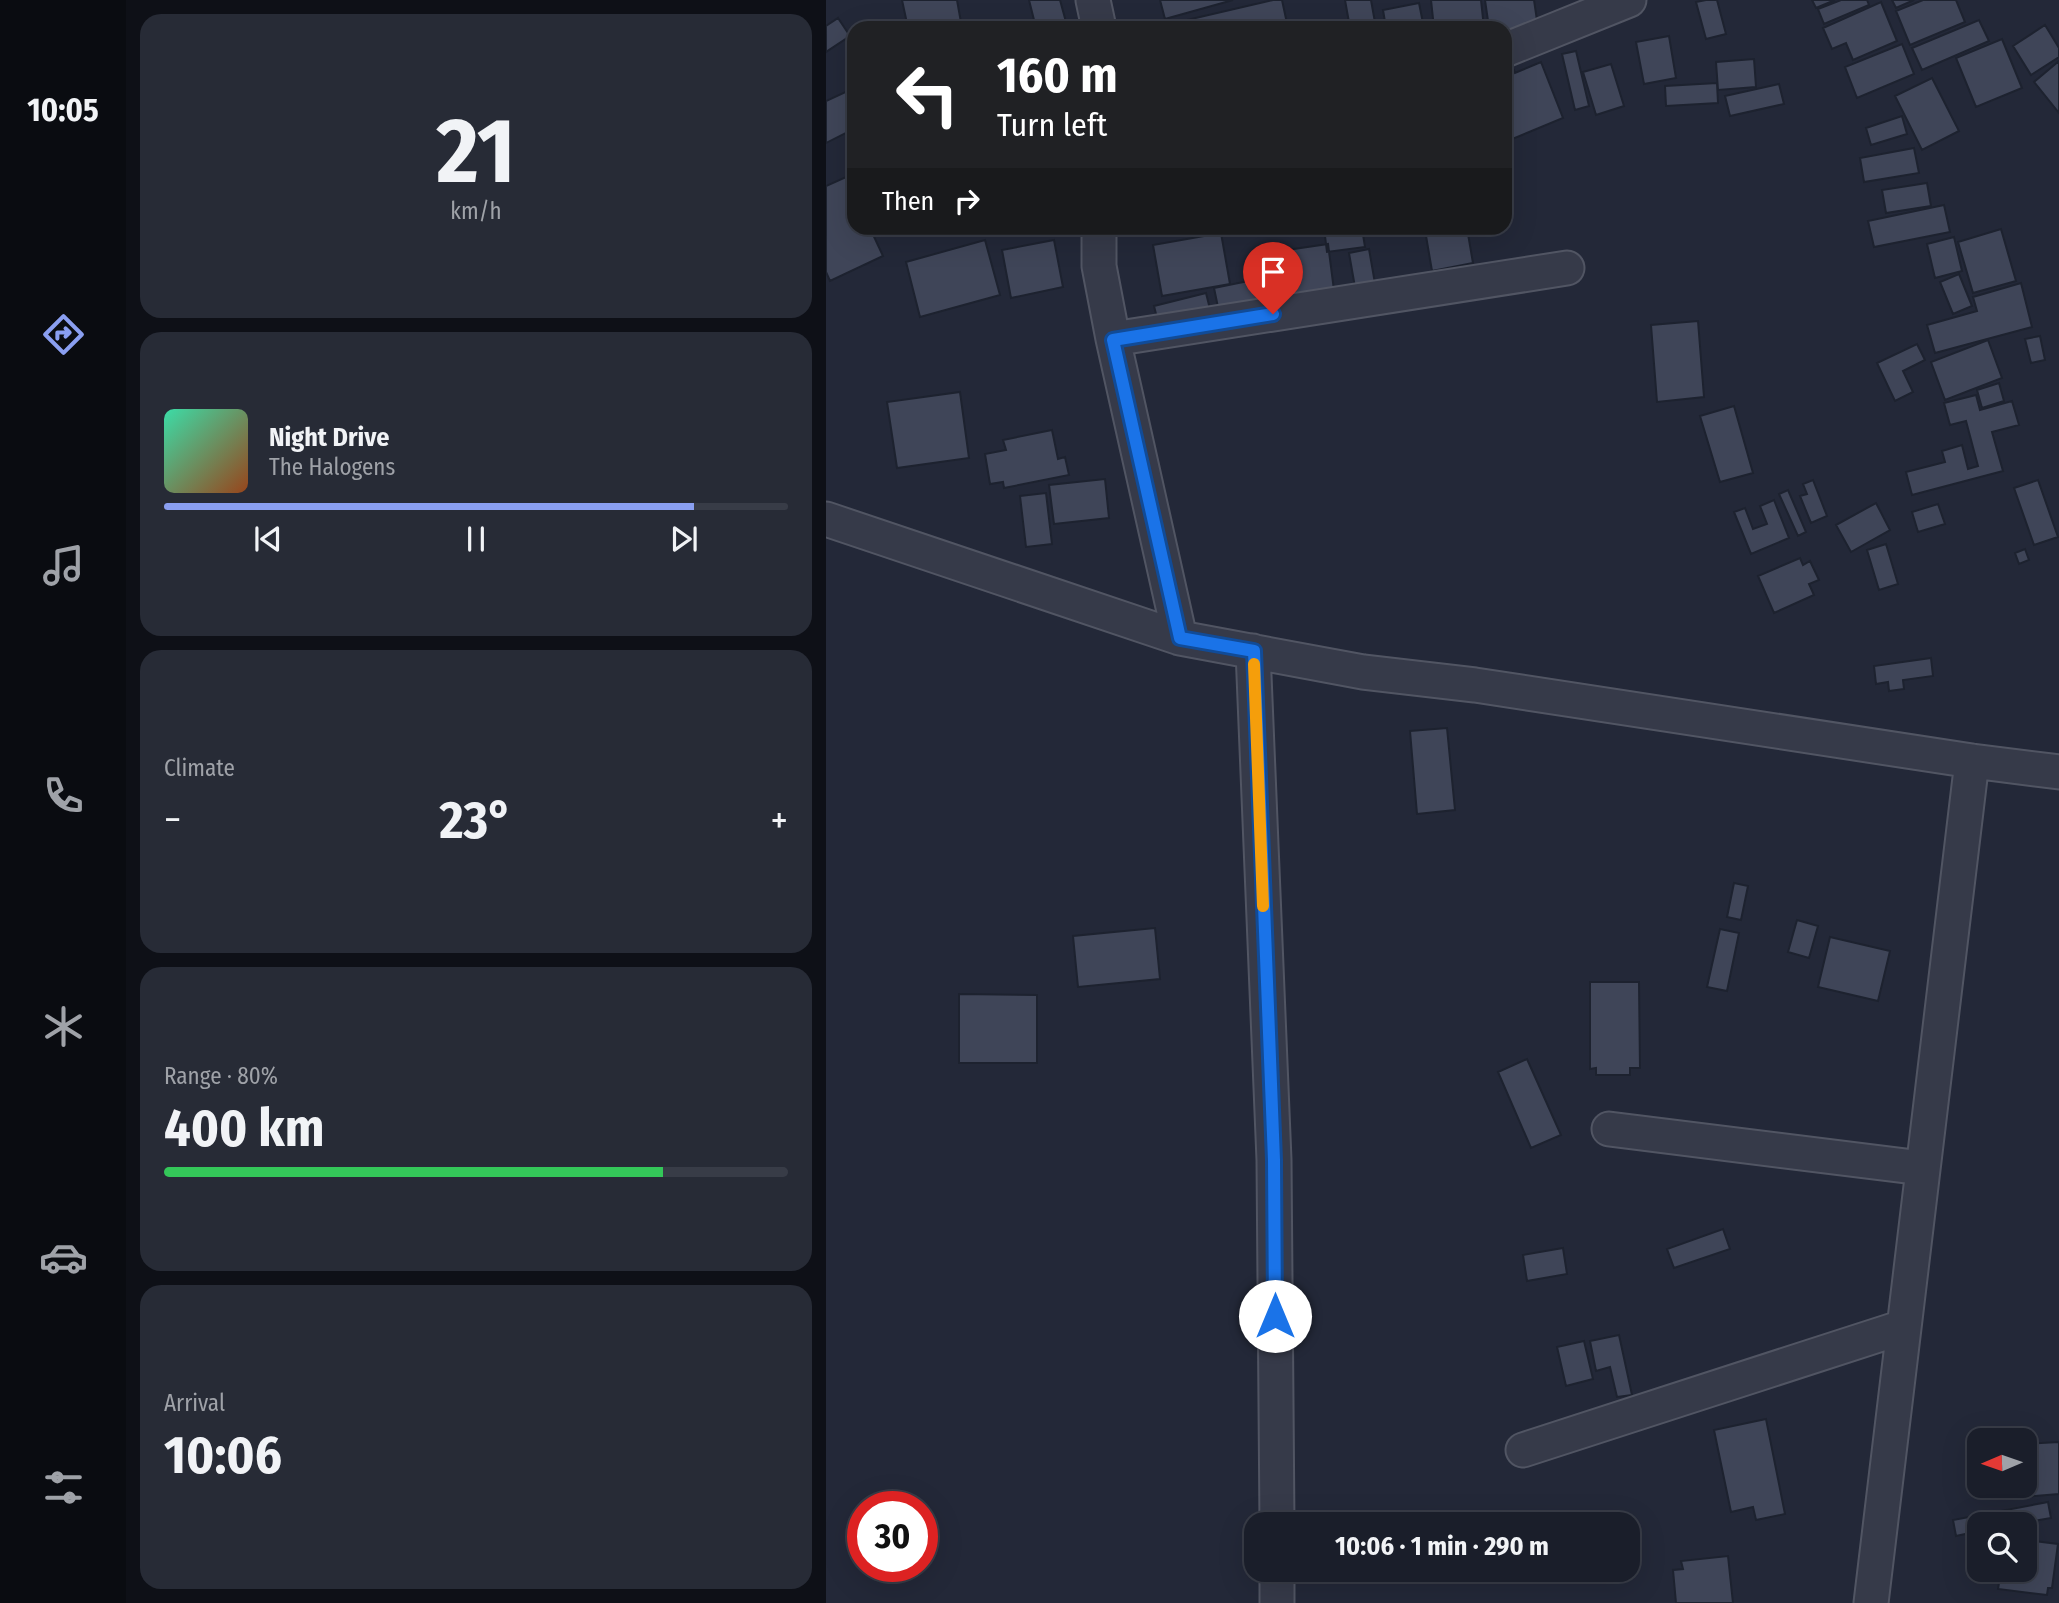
<!DOCTYPE html>
<meta charset="utf-8">
<style>
:root{--surface:#1a1e2a;--page:#272b36;--text:#f1f3f6;--muted:#9fa2a8;--line:#383c47;--accent:#8a9ff1}
body{margin:0;font-family:"Fira Sans Condensed",sans-serif;background:var(--page);color:var(--text);height:100vh;display:flex;flex-direction:column;font-size:26px;white-space:nowrap}
*{box-sizing:border-box;margin:0}
p{font-size:23px;color:var(--muted)}
.icon{flex:none;width:38px;height:38px;fill:none;stroke:currentColor;stroke-width:2;stroke-linecap:round;stroke-linejoin:round}
.map{position:relative;flex:1;overflow:hidden}
.sheet{display:flex;flex-direction:column;gap:14px;padding:14px;background:#0e1017;width:700px}
.sheet>*{flex:none}
.top-card{position:absolute;left:21px;top:21px;width:665px;height:214px;border-radius:21px;box-shadow:0 7px 28px #0002,0 0 0 2px var(--line);background:#202124;color:#fff;overflow:hidden}
.needle{width:46px;rotate:268deg}
.tools{position:absolute;left:1141px;top:1428px;display:grid;gap:14px}
.tools a{display:grid;place-items:center;width:70px;height:70px;border-radius:14px;background:var(--surface);box-shadow:0 7px 28px #0002,0 0 0 2px var(--line);font-size:35px}
.speed{position:absolute;left:21px;top:1491px;display:flex;gap:14px;font-size:35px;font-weight:700;text-align:center}
.speed>*{display:grid;place-content:center;width:91px;height:91px;border-radius:50%;background:var(--surface);box-shadow:0 7px 28px #0002,0 0 0 2px var(--line);line-height:1}
.speed .limit{border:10px solid #d22;background:#fff;color:#111}
.pin{position:absolute;display:grid;place-items:center;width:60px;height:60px;color:#fff;margin:-72px -30px;border-radius:50% 50% 50% 0;rotate:-45deg;box-shadow:0 0 7px #0007}
.pin .icon{rotate:45deg}
.me{position:absolute;width:77px;margin:-38px;rotate:0deg;stroke-linejoin:round;filter:drop-shadow(0 0 5px #0008)}
.turn{display:flex;align-items:center;gap:24px;height:147px;padding:0 35px;font-size:32px}
.turn .icon{width:91px;height:91px;stroke-width:2.5}
.turn b{display:block;font-size:49px;line-height:60px}
.then{display:flex;align-items:center;height:66px;padding:0 35px;background:#0003;gap:14px;font-size:26px}
.big{font-size:52px;font-weight:700;line-height:1.1}
.sheet .widget{flex:1;display:flex;flex-direction:column;justify-content:center;gap:10px;min-width:0;padding:0 24px;border-radius:21px;background:var(--page)}
.sheet .dial{align-items:center;gap:0}
.dial b{font-size:91px;line-height:1}
.song{display:flex;align-items:center;gap:21px}
.cover{width:84px;height:84px;border-radius:10px;background:linear-gradient(135deg,hsl(160 70% 55%),hsl(20 70% 35%))}
.played{height:7px;border-radius:4px;background:linear-gradient(90deg,var(--accent) 85%,var(--line) 85%)}
.keys{display:flex;justify-content:space-around;direction:ltr}
.heat{display:flex;justify-content:space-between;align-items:center;font-size:38px;direction:ltr}
.charge{height:10px;border-radius:5px;background:linear-gradient(90deg,#34c759 80%,var(--line) 0)}
.trip{position:absolute;left:418px;top:1512px;width:396px;height:70px;border-radius:21px;background:var(--surface);box-shadow:0 7px 28px #0002,0 0 0 2px var(--line);font-weight:700;line-height:70px;text-align:center}
main{display:flex;flex:1;min-height:0}
.tab-bar{display:flex;flex-direction:column;width:126px;justify-content:space-around;align-items:center;background:#0a0c11;color:var(--muted)}
.tab-bar .icon{width:49px;height:49px}
.tab-bar .on{color:var(--accent)}
.tab-bar b{font-size:32px;color:var(--text)}
.map>svg:first-child{display:block}
</style>
<main>
<nav class="tab-bar">
<b>10:05</b>
<svg class="icon on" aria-label="directions" viewBox="0 0 24 24"><path d="M12 3l9 9-9 9-9-9zM9 14v-3h6M13 9l2 2-2 2"/></svg>
<svg class="icon" aria-label="music" viewBox="0 0 24 24"><path d="M9 18V5l10-2v13"/><circle cx="6" cy="18" r="3"/><circle cx="16" cy="16" r="3"/></svg>
<svg class="icon" aria-label="phone" viewBox="0 0 24 24"><path d="M5 4h4l2 5-3 2q2 4 5 5l2-3 5 2v4C11 20 4 13 5 4z"/></svg>
<svg class="icon" aria-label="climate" viewBox="0 0 24 24"><path d="M12 3v18M4 7l16 10M4 17L20 7"/></svg>
<svg class="icon" aria-label="car" viewBox="0 0 24 24"><path d="M5 17H2v-5l4-1 3-4h7l3 4 3 1v5h-3M9 17h6M6 11h13"/><circle cx="7" cy="17" r="2"/><circle cx="17" cy="17" r="2"/></svg>
<svg class="icon" aria-label="filters" viewBox="0 0 24 24"><path d="M4 7h16M4 17h16"/><circle cx="9" cy="7" r="2"/><circle cx="15" cy="17" r="2"/></svg>
</nav>
<section class="sheet">
<div class="widget dial"><b>21</b><p>km/h</p></div>
<div class="widget">
<div class="song"><i class="cover"></i><div><b>Night Drive</b><p>The Halogens</p></div></div>
<div class="played"></div>
<div class="keys"><svg class="icon" aria-label="previous" viewBox="0 0 24 24"><path d="M18 5L8 12l10 7zM5 5v14"/></svg><svg class="icon" aria-label="pause" viewBox="0 0 24 24"><path d="M8 5v14M16 5v14"/></svg><svg class="icon" aria-label="next" viewBox="0 0 24 24"><path d="M6 5l10 7-10 7zM19 5v14"/></svg></div>
</div>
<div class="widget"><p>Climate</p>
<div class="heat"><a>−</a><b class="big">23°</b><a>+</a></div>
</div>
<div class="widget"><p>Range · 80%</p><b class="big">400 km</b><div class="charge"></div></div>
<div class="widget"><p>Arrival</p><b class="big">10:06</b></div>
</section>
<div class="map">
<svg width="1233" height="1603" viewBox="0 0 1233 1603">
<rect width="100%" height="100%" fill="#232838"/>
<path fill="#3f4558" stroke="#1d222f" stroke-width="2" d="M 76,0 L 131,0 L 136,28 L 82,28 Z
M 203,0 L 234,0 L 240,22 L 210,28 Z
M 334,0 L 407,0 L 339,19 Z
M 447,0 L 456,0 L 462,28 L 363,28 L 361,20 Z
M 519,0 L 545,0 L 550,28 L 524,28 Z
M 605,0 L 655,0 L 658,28 L 608,28 Z
M 659,0 L 708,0 L 712,27 L 679,32 L 679,28 L 663,28 Z
M 880,0 L 891,0 L 900,34 L 880,39 L 870,2 Z
M 986,0 L 1009,0 L 990,8 Z
M 1015,0 L 1041,0 L 1043,5 L 998,24 L 992,9 Z
M 1066,0 L 1088,0 L 1070,8 Z
M 1097,0 L 1130,0 L 1139,22 L 1084,45 L 1070,11 Z
M 1055,2 L 1071,41 L 1027,60 L 1020,43 L 1006,49 L 997,28 Z
M 593,3 L 598,28 L 560,28 L 557,10 Z
M 12,18 L 24,36 L 0,52 L 0,26 Z
M 1153,20 L 1163,41 L 1096,70 L 1086,48 Z
M 1219,25 L 1233,48 L 1233,57 L 1205,75 L 1187,46 Z
M 843,36 L 850,78 L 818,84 L 810,42 Z
M 1176,39 L 1196,88 L 1150,107 L 1130,58 Z
M 1076,44 L 1088,74 L 1031,98 L 1019,67 Z
M 750,51 L 763,106 L 749,110 L 736,54 Z
M 928,59 L 930,87 L 892,90 L 890,62 Z
M 1233,61 L 1233,113 L 1208,82 Z
M 715,62 L 737,118 L 684,140 L 679,126 L 679,74 L 688,70 L 689,73 Z
M 785,64 L 798,106 L 770,115 L 757,72 Z
M 1106,78 L 1133,131 L 1096,150 L 1069,96 Z
M 891,83 L 892,103 L 840,106 L 839,86 Z
M 953,84 L 958,104 L 904,116 L 899,96 Z
M 28,88 L 28,129 L 0,143 L 0,101 Z
M 1076,116 L 1081,134 L 1045,145 L 1040,128 Z
M 1088,148 L 1093,173 L 1038,182 L 1034,158 Z
M 20,177 L 28,194 L 28,228 L 44,228 L 57,256 L 4,281 L 0,272 L 0,186 Z
M 1101,183 L 1105,206 L 1060,213 L 1056,190 Z
M 1118,205 L 1124,232 L 1048,247 L 1042,221 Z
M 498,228 L 536,228 L 539,247 L 501,252 Z
M 610,228 L 641,228 L 647,263 L 606,271 L 599,230 Z
M 1175,229 L 1190,281 L 1147,293 L 1132,242 Z
M 395,233 L 404,284 L 336,296 L 327,245 Z
M 1128,237 L 1136,271 L 1109,278 L 1101,244 Z
M 159,240 L 174,295 L 94,317 L 80,262 Z
M 228,240 L 237,287 L 185,298 L 176,250 Z
M 502,244 L 508,290 L 447,298 L 441,253 Z
M 543,249 L 550,289 L 530,293 L 523,253 Z
M 1133,274 L 1146,306 L 1127,314 L 1114,282 Z
M 437,278 L 443,306 L 394,317 L 388,288 Z
M 1195,283 L 1206,327 L 1109,353 L 1101,325 L 1151,311 L 1147,297 Z
M 380,293 L 386,317 L 334,330 L 328,306 Z
M 872,321 L 878,397 L 831,402 L 825,325 Z
M 1214,336 L 1219,360 L 1205,363 L 1199,339 Z
M 1162,340 L 1176,378 L 1119,400 L 1105,362 Z
M 1091,344 L 1099,360 L 1077,371 L 1087,392 L 1069,401 L 1051,363 Z
M 1173,383 L 1178,401 L 1156,408 L 1151,390 Z
M 134,392 L 143,458 L 71,468 L 61,402 Z
M 1150,395 L 1154,410 L 1186,401 L 1193,425 L 1166,432 L 1177,471 L 1086,495 L 1080,472 L 1119,462 L 1116,451 L 1136,445 L 1142,469 L 1152,466 L 1140,421 L 1124,425 L 1118,403 Z
M 908,406 L 927,473 L 894,482 L 874,416 Z
M 226,430 L 232,459 L 239,457 L 243,475 L 178,488 L 177,482 L 164,484 L 159,454 L 180,450 L 177,440 Z
M 279,479 L 283,518 L 228,524 L 223,485 Z
M 987,480 L 1001,516 L 985,523 L 974,496 L 981,494 L 977,484 Z
M 1212,480 L 1232,537 L 1208,545 L 1188,488 Z
M 962,490 L 980,532 L 972,536 L 953,494 Z
M 220,493 L 226,544 L 200,547 L 194,496 Z
M 948,500 L 963,538 L 925,554 L 908,512 L 919,508 L 927,529 L 941,524 L 934,506 Z
M 1050,503 L 1064,530 L 1025,552 L 1010,525 Z
M 1112,504 L 1119,524 L 1092,532 L 1086,512 Z
M 1060,544 L 1072,584 L 1053,590 L 1041,550 Z
M 1199,549 L 1203,560 L 1193,564 L 1189,553 Z
M 974,558 L 977,565 L 984,561 L 993,580 L 983,584 L 988,595 L 948,613 L 932,576 Z
M 1105,658 L 1107,676 L 1077,680 L 1078,689 L 1063,691 L 1062,682 L 1050,684 L 1048,666 Z
M 621,728 L 629,810 L 591,814 L 584,731 Z
M 908,883 L 922,886 L 915,920 L 901,917 Z
M 971,920 L 992,926 L 983,958 L 962,952 Z
M 329,928 L 334,979 L 252,987 L 247,936 Z
M 894,929 L 913,933 L 901,991 L 881,987 Z
M 1004,937 L 1064,951 L 1052,1001 L 992,987 Z
M 764,982 L 813,982 L 814,1068 L 804,1068 L 804,1075 L 770,1075 L 770,1068 L 764,1069 Z
M 133,994 L 211,995 L 211,1063 L 133,1063 Z
M 701,1059 L 735,1135 L 705,1148 L 672,1072 Z
M 897,1229 L 904,1249 L 848,1268 L 841,1249 Z
M 737,1248 L 741,1274 L 701,1281 L 697,1255 Z
M 793,1335 L 806,1395 L 791,1397 L 784,1367 L 770,1371 L 764,1341 Z
M 758,1341 L 767,1379 L 740,1386 L 731,1347 Z
M 940,1419 L 959,1514 L 930,1520 L 927,1507 L 905,1512 L 888,1430 Z
M 1233,1442 L 1233,1494 L 1198,1497 L 1199,1444 Z
M 1222,1502 L 1225,1518 L 1191,1524 L 1153,1524 L 1153,1531 L 1130,1536 L 1127,1520 Z
M 1199,1540 L 1232,1544 L 1226,1588 L 1222,1588 L 1221,1595 L 1172,1589 L 1175,1570 L 1199,1570 Z
M 902,1556 L 907,1603 L 850,1603 L 847,1570 L 857,1569 L 855,1561 Z"/>
<g fill="none" stroke-linecap="round" stroke-linejoin="round">
<defs>
<path id="street" d="M 267,0 L 273,28
M 679,50 L 803,0
M 273,228 L 273,266 L 287,339 L 354,638
M 287,339 L 741,268
M 0,519 L 354,638 L 537,672 L 649,685 L 1146,761 L 1233,772
M 427,651 L 448,1160 L 451,1524
M 783,1129 L 1096,1168
M 697,1450 L 1077,1327
M 451,1570 L 451,1603
M 1045,1603 L 1146,761"/>
</defs>
<use href="#street" stroke="#515563" stroke-width="37"/>
<use href="#street" stroke="#363a49" stroke-width="33"/>
</g>
<g fill="none" stroke-linecap="round" stroke-linejoin="round">
<defs>
<path id="route" d="M 447,314 L 287,340 L 354,638 L 428,651 L 448,1160 L 449,1316"/>
</defs>
<use href="#route" stroke="#114b97" stroke-width="18"/>
<use href="#route" stroke="#1a73e8" stroke-width="12"/>
<path stroke="#f59e0b" stroke-width="12" d="M 428,664 L 437,906"/>
</g>
</svg>
<div class="tools">
<a><svg class="needle" viewBox="-14 -14 28 28"><path d="M0-13l5 13h-10z" fill="#e53935"/><path d="M0 13l5-13h-10z" fill="#9fa2a8"/></svg></a>
<a><svg class="icon" aria-label="search" viewBox="0 0 24 24"><circle cx="10" cy="10" r="6"/><path d="M15 15l6 6"/></svg></a>
</div>
<div class="speed"><div class="limit">30</div></div>
<div class="pin" style="left:447px;top:314px;background:#d93025"><svg class="icon" aria-label="arrive" viewBox="0 0 24 24"><path d="M6 21V4h12l-3 4 3 4H6"/></svg></div>
<svg class="me" style="left:449px;top:1316px" viewBox="-20 -20 40 40"><circle r="19" fill="#fff"/><path d="M0-13L10 11 0 6-10 11z" fill="#1a73e8"/></svg>
<div class="trip">10:06 · 1 min · 290 m</div>
<div class="top-card">
<div class="turn"><svg class="icon" aria-label="left" viewBox="0 0 24 24"><path d="M17 20v-9H6M10 6l-5 5 5 5"/></svg><div><b>160 m</b>Turn left</div></div>
<div class="then">Then<svg class="icon" aria-label="right" viewBox="0 0 24 24"><path d="M7 20v-9h11M14 6l5 5-5 5"/></svg></div>
</div>
</div>
</main>
